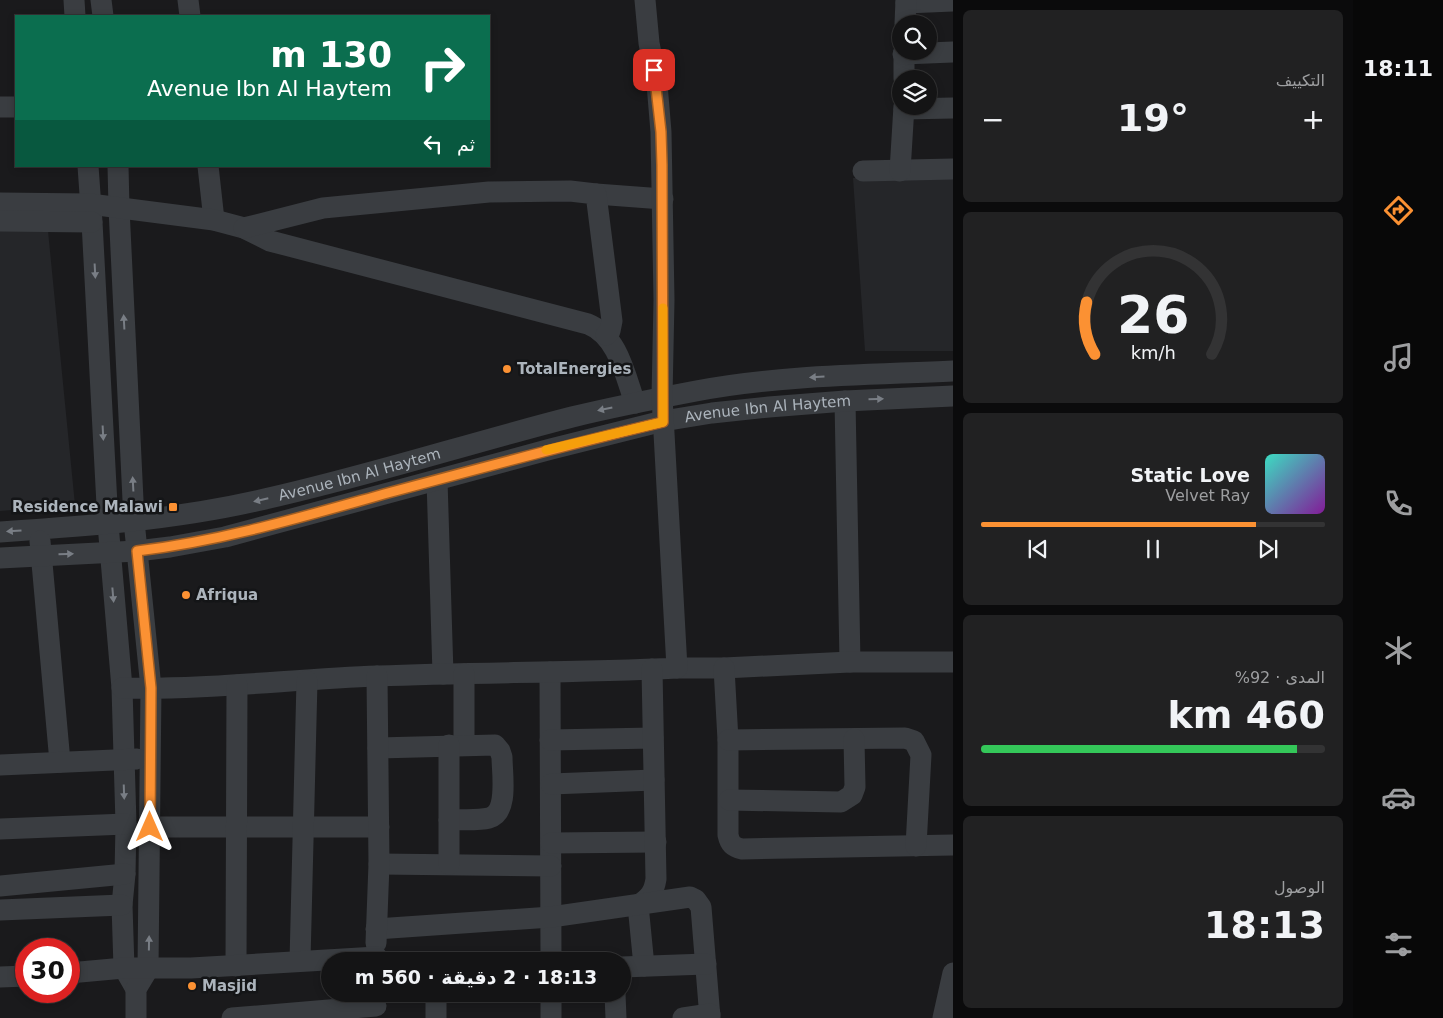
<!DOCTYPE html>
<html lang="ar">
<meta charset="utf-8">
<style>
:root{--surface:#141415;--page:#212122;--text:#f1f3f6;--muted:#9d9ea0;--line:#333334;--accent:#fb9133}
body{margin:0;font-family:"DejaVu Sans",Vazirmatn,sans-serif;background:var(--page);color:var(--text);direction:rtl;height:100vh;display:flex;flex-direction:column;font-size:19px;white-space:nowrap}
*{box-sizing:border-box;margin:0}
p{font-size:16px;color:var(--muted)}
.icon{flex:none;width:28px;height:28px;fill:none;stroke:currentColor;stroke-width:2;stroke-linecap:round;stroke-linejoin:round}
.map{position:relative;flex:1;overflow:hidden;direction:ltr}
.drawer{display:flex;flex-direction:column;gap:10px;padding:10px;background:#0b0b0c;width:400px}
.drawer>*{flex:none}
.top-card{position:absolute;left:15px;top:15px;width:475px;height:152px;border-radius:0px;box-shadow:0 2px 8px #0003,0 0 0 1px var(--line);direction:rtl;background:#0b6e4f;color:#fff;overflow:hidden}
.controls{position:absolute;left:892px;top:15px;display:grid;gap:10px}
.controls a{display:grid;place-items:center;width:45px;height:45px;border-radius:50%;background:var(--surface);box-shadow:0 2px 8px #0003,0 0 0 1px var(--line);font-size:25px}
.speed{position:absolute;left:15px;top:938px;display:flex;gap:10px;font-size:25px;font-weight:700;text-align:center}
.speed>*{display:grid;place-content:center;width:65px;height:65px;border-radius:50%;background:var(--surface);box-shadow:0 2px 8px #0003,0 0 0 1px var(--line);line-height:1}
.speed .limit{border:8px solid #d22;background:#fff;color:#111}
.pin{position:absolute;display:grid;place-items:center;width:42px;height:42px;color:#fff;margin:-21px;border-radius:10px;box-shadow:0 2px 8px #0006}
.me{position:absolute;width:55px;margin:-28px;rotate:0deg;stroke-linejoin:round;filter:drop-shadow(0 0 4px #0008)}
.turn{display:flex;align-items:center;gap:18px;height:105px;padding:0 15px;font-size:22px}
.turn .icon{width:65px;height:65px;stroke-width:2.5}
.turn b{display:block;font-size:35px;line-height:42px}
.then{display:flex;align-items:center;height:48px;padding:0 15px;background:#0003;gap:10px;font-size:19px}
.big{font-size:38px;font-weight:600;line-height:1.1}
.drawer .widget{flex:1;display:flex;flex-direction:column;justify-content:center;gap:8px;min-width:0;padding:0 18px;border-radius:8px;background:var(--page)}
.drawer .dial{align-items:center;gap:0}
.dial svg{height:130px;overflow:visible;fill:none;stroke:var(--line);stroke-width:7;stroke-linecap:round;text-anchor:middle}
.dial text{fill:var(--text);stroke:none}
.song{display:flex;align-items:center;gap:15px}
.cover{width:60px;height:60px;border-radius:8px;background:linear-gradient(135deg,hsl(170 70% 55%),hsl(290 70% 35%))}
.played{height:5px;border-radius:2px;background:linear-gradient(90deg,var(--accent) 80%,var(--line) 80%)}
.keys{display:flex;justify-content:space-around;direction:ltr}
.heat{display:flex;justify-content:space-between;align-items:center;font-size:28px;direction:ltr}
.charge{height:8px;border-radius:4px;background:linear-gradient(90deg,#34c759 92%,var(--line) 0)}
.trip{position:absolute;left:321px;top:952px;width:310px;height:50px;border-radius:25px;background:var(--surface);box-shadow:0 2px 8px #0003,0 0 0 1px var(--line);font-weight:600;line-height:50px;text-align:center;direction:rtl}
main{display:flex;flex:1;min-height:0}
.menu{display:flex;flex-direction:column;width:90px;justify-content:space-around;align-items:center;background:#080808;color:var(--muted)}
.menu .icon{width:35px;height:35px}
.menu .current{color:var(--accent)}
.menu b{font-size:22px;color:var(--text)}
.map>svg:first-child{display:block}
</style>
<main>
<nav class="menu">
<b>18:11</b>
<svg class="icon current" aria-label="directions" viewBox="0 0 24 24"><path d="M12 3l9 9-9 9-9-9zM9 14v-3h6M13 9l2 2-2 2"/></svg>
<svg class="icon" aria-label="music" viewBox="0 0 24 24"><path d="M9 18V5l10-2v13"/><circle cx="6" cy="18" r="3"/><circle cx="16" cy="16" r="3"/></svg>
<svg class="icon" aria-label="phone" viewBox="0 0 24 24"><path d="M5 4h4l2 5-3 2q2 4 5 5l2-3 5 2v4C11 20 4 13 5 4z"/></svg>
<svg class="icon" aria-label="climate" viewBox="0 0 24 24"><path d="M12 3v18M4 7l16 10M4 17L20 7"/></svg>
<svg class="icon" aria-label="car" viewBox="0 0 24 24"><path d="M5 17H2v-5l4-1 3-4h7l3 4 3 1v5h-3M9 17h6M6 11h13"/><circle cx="7" cy="17" r="2"/><circle cx="17" cy="17" r="2"/></svg>
<svg class="icon" aria-label="filters" viewBox="0 0 24 24"><path d="M4 7h16M4 17h16"/><circle cx="9" cy="7" r="2"/><circle cx="15" cy="17" r="2"/></svg>
</nav>
<section class="drawer">
<div class="widget"><p>التكييف</p>
<div class="heat"><a>−</a><b class="big">19°</b><a>+</a></div>
</div>
<div class="widget dial"><svg viewBox="0 0 100 80">
<path d="M14 69A42 42 0 1 1 86 69"/>
<path d="M14 69A42 42 0 0 1 9 37" stroke="#fb9133"/>
<text x="50" y="56" font-size="32" font-weight="700">26</text>
<text x="50" y="72" font-size="11">km/h</text>
</svg></div>
<div class="widget">
<div class="song"><i class="cover"></i><div><b>Static Love</b><p>Velvet Ray</p></div></div>
<div class="played"></div>
<div class="keys"><svg class="icon" aria-label="previous" viewBox="0 0 24 24"><path d="M18 5L8 12l10 7zM5 5v14"/></svg><svg class="icon" aria-label="pause" viewBox="0 0 24 24"><path d="M8 5v14M16 5v14"/></svg><svg class="icon" aria-label="next" viewBox="0 0 24 24"><path d="M6 5l10 7-10 7zM19 5v14"/></svg></div>
</div>
<div class="widget"><p>المدى · 92%</p><b class="big">460 km</b><div class="charge"></div></div>
<div class="widget"><p>الوصول</p><b class="big">18:13</b></div>
</section>
<div class="map">
<svg width="953" height="1018" viewBox="0 0 953 1018">
<rect width="100%" height="100%" fill="#1a1a1c"/>
<path fill="#252629" d="M 953,175 L 953,351 L 865,351 L 853,178 Z
M 0,231 L 48,231 L 75,505 L 0,511 Z"/>
<g fill="none" stroke-linecap="round" stroke-linejoin="round">
<g stroke="#3a3d41" stroke-width="21">
<path d="M 74,0 L 75,16"/>
<path d="M 101,0 L 103,16"/>
<path d="M 188,0 L 190,16"/>
<path d="M 906,3 L 953,1"/>
<path d="M 905,24 L 906,0"/>
<path d="M 904,51 L 904,79"/>
<path d="M 903,54 L 953,52"/>
<path d="M 0,107 L 16,107"/>
<path d="M 904,109 L 953,108"/>
<path d="M 88,166 L 92,222 L 108,524 L 122,688 L 126,824 L 125,874 L 122,905 L 124,968 L 136,989"/>
<path d="M 118,166 L 119,208 L 134,521 L 151,688 L 148,969 L 136,989 L 136,1018"/>
<path d="M 208,166 L 214,220"/>
<path d="M 863,171 L 953,169"/>
<path d="M 900,171 L 904,106"/>
<path d="M 596,194 L 663,199"/>
<path d="M 0,203 L 90,204 L 214,220 L 244,228 L 270,241 L 588,324 C 618,336 625,375 635,403"/>
<path d="M 0,221 L 92,222"/>
<path d="M 244,228 L 323,208 L 489,192 L 570,191 L 596,194 L 612,321 L 610,331 L 606,335"/>
<path d="M 845,401 L 850,662"/>
<path d="M 437,480 L 443,674"/>
<path id="s1" d="M 0,532 C 86,526 172,520 256,501 C 362,478 466,444 572,417 C 613,407 654,399 696,391 C 780,375 867,375 953,371"/>
<path d="M 40,541 L 60,762"/>
<path id="s2" d="M 0,558 L 137,551 L 170,547 L 225,537 L 551,449 L 663,421 L 712,413 L 769,407 L 845,401 L 953,396"/>
<path d="M 677,668 L 724,668 L 850,662 L 953,662"/>
<path d="M 724,668 L 728,740 L 728,835 C 730,844 733,847 742,849 L 953,845"/>
<path d="M 550,672 L 551,961"/>
<path d="M 122,688 C 207,690 293,679 378,676 C 478,672 577,673 677,668 L 662,397 L 664,300 L 661,132 L 657,84 L 649,43 L 645,0"/>
<path d="M 550,740 L 653,738"/>
<path d="M 728,740 L 905,738 L 914,741 L 921,755 L 916,846"/>
<path d="M 464,745 L 464,674"/>
<path d="M 378,748 L 495,745 L 500,751 L 502,757 C 502,774 509,813 489,818 C 477,821 461,819 449,820"/>
<path d="M 0,765 L 137,759"/>
<path d="M 551,784 L 654,780"/>
<path d="M 729,800 L 841,802 L 852,795 L 855,787 L 854,739"/>
<path d="M 150,827 L 379,827"/>
<path d="M 0,829 L 126,824"/>
<path d="M 551,843 L 656,842"/>
<path d="M 379,864 L 551,866"/>
<path d="M 449,864 L 449,745"/>
<path d="M 0,886 L 125,874"/>
<path d="M 638,905 C 650,898 654,892 656,879 L 652,669"/>
<path d="M 638,905 L 644,966"/>
<path d="M 0,910 L 122,905"/>
<path d="M 376,929 L 551,917 L 690,897 L 696,900 L 701,907 L 710,1018"/>
<path d="M 376,943 L 379,864 L 377,676"/>
<path d="M 300,961 L 307,681"/>
<path d="M 236,966 L 237,685"/>
<path d="M 622,967 L 706,964"/>
<path d="M 69,973 L 124,968 L 191,968 L 377,957"/>
<path d="M 0,977 L 26,976"/>
<path d="M 436,994 L 436,1018"/>
<path d="M 551,994 L 551,1018"/>
<path d="M 615,994 L 616,1018"/>
<path d="M 232,1018 L 376,1006"/>
<path d="M 683,1018 L 710,1014"/>
<path d="M 943,1018 L 953,973"/>
</g>
</g>
<defs><path id="oneway-solid" d="M-6-.8H1V-3.2L6.5 0L1 3.2V.8H-6Z" transform="scale(1.25)"/></defs>
<g fill="#797e85">
<use href="#oneway-solid" transform="translate(95 271) rotate(87)"/>
<use href="#oneway-solid" transform="translate(124 322) rotate(-93)"/>
<use href="#oneway-solid" transform="translate(817 377) rotate(177)"/>
<use href="#oneway-solid" transform="translate(876 399) rotate(-2)"/>
<use href="#oneway-solid" transform="translate(605 409) rotate(168)"/>
<use href="#oneway-solid" transform="translate(103 433) rotate(87)"/>
<use href="#oneway-solid" transform="translate(133 484) rotate(-93)"/>
<use href="#oneway-solid" transform="translate(261 500) rotate(167)"/>
<use href="#oneway-solid" transform="translate(14 531) rotate(176)"/>
<use href="#oneway-solid" transform="translate(66 554) rotate(-2)"/>
<use href="#oneway-solid" transform="translate(113 595) rotate(85)"/>
<use href="#oneway-solid" transform="translate(124 792) rotate(88)"/>
<use href="#oneway-solid" transform="translate(149 943) rotate(-89)"/>
</g>
<g fill="none" stroke-linecap="round" stroke-linejoin="round">
<defs>
<path id="route" d="M 150,827 L 151,688 L 137,551 C 222,541 302,517 384,494 C 477,469 570,444 663,422 L 662,165 L 661,132 L 654,70"/>
</defs>
<use href="#route" stroke="#a35e21" stroke-width="12"/>
<use href="#route" stroke="#fb9133" stroke-width="9"/>
<path stroke="#f59e0b" stroke-width="9" d="M 546,450 L 663,422 L 663,308"/>
</g>
<g fill="#fb9133" stroke="#141517" stroke-width="2">
<circle cx="507" cy="369" r="5"/>
<rect x="168" y="502" width="10" height="10" rx="2.5"/>
<circle cx="186" cy="595" r="5"/>
<circle cx="192" cy="986" r="5"/>
</g>
<g text-anchor="middle" dominant-baseline="central" stroke-width="5" stroke-linejoin="round" paint-order="stroke">
<g font-size="15" font-weight="bold" fill="#acb4bc" stroke="#141517" text-anchor="start">
<text x="517" y="369">TotalEnergies</text>
<text x="163" y="507" text-anchor="end">Residence Malawi</text>
<text x="196" y="595">Afriqua</text>
<text x="202" y="986">Masjid</text>
</g>
<g font-size="15" fill="#acb4bc" stroke="#141517">
<text stroke="none"><textPath href="#s2" startOffset="785">Avenue Ibn Al Haytem</textPath></text>
<text stroke="none"><textPath href="#s1" startOffset="365">Avenue Ibn Al Haytem</textPath></text>
</g>
</g>
</svg>
<div class="controls">
<a><svg class="icon" aria-label="search" viewBox="0 0 24 24"><circle cx="10" cy="10" r="6"/><path d="M15 15l6 6"/></svg></a>
<a><svg class="icon" aria-label="layers" viewBox="0 0 24 24"><path d="M12 4l9 5-9 5-9-5zM3 14l9 5 9-5"/></svg></a>
</div>
<div class="speed"><div class="limit">30</div></div>
<div class="pin" style="left:654px;top:70px;background:#d93025"><svg class="icon" aria-label="arrive" viewBox="0 0 24 24"><path d="M6 21V4h12l-3 4 3 4H6"/></svg></div>
<svg class="me" style="left:150px;top:827px" viewBox="-20 -20 40 40"><path d="M0-17L14 15 0 8-14 15z" fill="#fb9133" stroke="#fff" stroke-width="4"/></svg>
<div class="trip">18:13 · 2 دقيقة · 560 m</div>
<div class="top-card">
<div class="turn"><svg class="icon" aria-label="right" viewBox="0 0 24 24"><path d="M7 20v-9h11M14 6l5 5-5 5"/></svg><div><b>130 m</b>Avenue Ibn Al Haytem</div></div>
<div class="then">ثم<svg class="icon" aria-label="left" viewBox="0 0 24 24"><path d="M17 20v-9H6M10 6l-5 5 5 5"/></svg></div>
</div>
</div>
</main>
